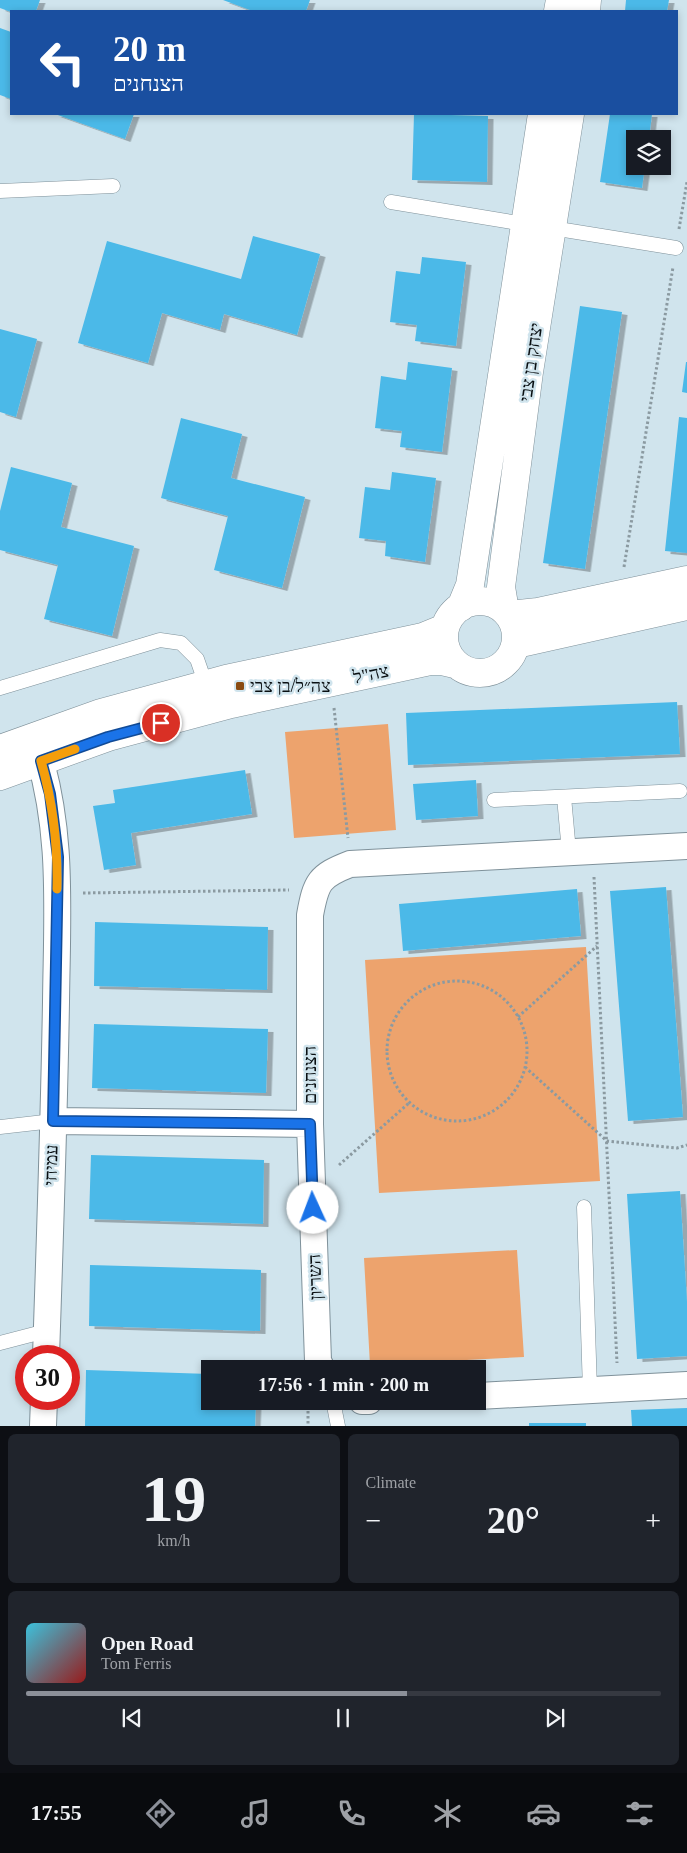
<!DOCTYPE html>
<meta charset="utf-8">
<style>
:root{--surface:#171b24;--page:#20242c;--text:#f1f3f6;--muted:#9ea1a6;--line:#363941;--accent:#8c9099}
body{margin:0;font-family:"Times New Roman","Noto Sans Hebrew",serif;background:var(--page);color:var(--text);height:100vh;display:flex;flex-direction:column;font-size:19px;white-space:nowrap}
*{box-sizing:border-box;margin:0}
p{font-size:16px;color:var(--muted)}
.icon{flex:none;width:28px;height:28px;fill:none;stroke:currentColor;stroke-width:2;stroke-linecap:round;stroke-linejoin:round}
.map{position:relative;height:1426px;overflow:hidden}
.details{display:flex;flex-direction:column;gap:8px;padding:8px;background:#0d0f14;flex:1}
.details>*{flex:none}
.top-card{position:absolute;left:10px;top:10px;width:668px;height:105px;border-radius:0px;box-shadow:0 2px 8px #0003;background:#1a4fa0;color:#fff;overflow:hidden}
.tools{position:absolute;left:626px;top:130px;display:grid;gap:10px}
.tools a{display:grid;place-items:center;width:45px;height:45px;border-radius:0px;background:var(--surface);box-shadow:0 2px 8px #0003;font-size:25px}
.speed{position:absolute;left:15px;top:1345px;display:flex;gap:10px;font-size:25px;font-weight:700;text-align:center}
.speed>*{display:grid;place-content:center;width:65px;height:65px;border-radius:50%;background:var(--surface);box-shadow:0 2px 8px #0003;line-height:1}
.speed .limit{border:8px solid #d22;background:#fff;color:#111}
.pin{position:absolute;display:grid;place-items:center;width:42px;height:42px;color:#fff;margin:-21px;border:2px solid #fff;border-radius:50%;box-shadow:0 1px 5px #0007}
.me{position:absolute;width:55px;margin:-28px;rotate:358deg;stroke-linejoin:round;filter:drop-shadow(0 0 4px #0008)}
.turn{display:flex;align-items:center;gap:18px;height:105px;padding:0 20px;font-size:22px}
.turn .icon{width:65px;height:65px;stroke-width:2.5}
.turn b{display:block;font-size:35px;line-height:42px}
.big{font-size:38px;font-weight:700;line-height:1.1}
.details .widget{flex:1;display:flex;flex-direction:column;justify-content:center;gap:8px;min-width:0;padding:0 18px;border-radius:8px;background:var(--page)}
.details .dial{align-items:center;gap:0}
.dial b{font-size:65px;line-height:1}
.song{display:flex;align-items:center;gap:15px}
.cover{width:60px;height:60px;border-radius:8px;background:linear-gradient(135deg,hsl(190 70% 55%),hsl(0 70% 35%))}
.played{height:5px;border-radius:2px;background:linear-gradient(90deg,var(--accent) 60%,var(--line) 60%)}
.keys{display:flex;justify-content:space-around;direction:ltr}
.heat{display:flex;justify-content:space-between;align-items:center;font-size:28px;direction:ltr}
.details .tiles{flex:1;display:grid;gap:8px;grid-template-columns:1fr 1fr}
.widget:last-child{grid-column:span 2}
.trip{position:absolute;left:201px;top:1360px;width:285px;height:50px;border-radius:0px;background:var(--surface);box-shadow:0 2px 8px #0003;font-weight:700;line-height:50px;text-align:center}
.menu{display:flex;height:80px;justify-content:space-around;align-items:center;background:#090b0e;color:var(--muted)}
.menu .icon{width:35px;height:35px}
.menu .active{color:var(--accent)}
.menu b{font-size:22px;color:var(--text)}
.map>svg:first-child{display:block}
</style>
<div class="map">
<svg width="687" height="1426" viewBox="0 0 687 1426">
<defs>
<filter id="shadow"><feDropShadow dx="5.5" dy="3" stdDeviation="0" flood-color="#0004"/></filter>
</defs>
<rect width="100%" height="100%" fill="#d0e4ed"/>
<path fill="#eda36d" d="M 388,724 L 396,830 L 294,838 L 285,732 Z
M 586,947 L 600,1181 L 379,1193 L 365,960 Z
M 517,1250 L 524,1357 L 370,1365 L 364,1258 Z"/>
<path fill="#4bb9e8" filter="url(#shadow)" d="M 0,0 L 40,0 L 36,11 L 11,12 L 0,8 Z
M 223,0 L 310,0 L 306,11 L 249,11 L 250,10 Z
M 626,0 L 669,0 L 667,11 L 625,11 Z
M 0,28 L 11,32 L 11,99 L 0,95 Z
M 55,114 L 134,114 L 125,139 Z
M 414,114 L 488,116 L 487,182 L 412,180 Z
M 610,114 L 652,114 L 649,139 L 635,139 L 635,166 L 645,166 L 642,188 L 600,182 Z
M 253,236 L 320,254 L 297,335 L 224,314 L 220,330 L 162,313 L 148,363 L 78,343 L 107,241 L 241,279 Z
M 422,257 L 466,262 L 456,346 L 415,341 L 417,325 L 390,322 L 396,271 L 420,274 Z
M 580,306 L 622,312 L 585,569 L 543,563 Z
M 0,329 L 37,339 L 16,417 L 0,412 Z
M 408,362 L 452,368 L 442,452 L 400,447 L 402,431 L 375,428 L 381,376 L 406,380 Z
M 686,362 L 687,362 L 687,393 L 682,392 Z
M 679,417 L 687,418 L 687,553 L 665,551 Z
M 181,418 L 242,434 L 231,478 L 305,497 L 282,588 L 214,570 L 228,516 L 161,498 Z
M 11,467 L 72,483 L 61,527 L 134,546 L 112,636 L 44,619 L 58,565 L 0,550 L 0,511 Z
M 392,472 L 436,478 L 425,562 L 385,556 L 386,541 L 359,538 L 365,487 L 390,490 Z
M 677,702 L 680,754 L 408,765 L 406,713 Z
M 245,770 L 252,814 L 131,833 L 136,865 L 104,870 L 93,806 L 115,803 L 113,790 Z
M 476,780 L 478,816 L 416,820 L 413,784 Z
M 666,887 L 683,1117 L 628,1121 L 610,891 Z
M 577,889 L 581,936 L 403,951 L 399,904 Z
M 95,922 L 268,927 L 267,990 L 94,986 Z
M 94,1024 L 268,1029 L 266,1093 L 92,1088 Z
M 91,1155 L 264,1160 L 263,1224 L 89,1219 Z
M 680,1191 L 687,1302 L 687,1356 L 637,1359 L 627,1194 Z
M 90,1265 L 261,1270 L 260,1331 L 89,1326 Z
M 86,1370 L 210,1374 L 210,1401 L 256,1401 L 255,1426 L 85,1426 Z
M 687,1408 L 687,1426 L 632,1426 L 631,1410 Z
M 529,1423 L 586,1423 L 586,1426 L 529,1426 Z"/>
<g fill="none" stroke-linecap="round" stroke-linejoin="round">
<defs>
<path id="lane" d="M 0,191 L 113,186
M 391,202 L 524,224
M 552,228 L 676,248
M 0,688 L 160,640 L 181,643 L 197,659 L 206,685
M 564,797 L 569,852
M 494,800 L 680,791
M 0,1127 L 53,1121
M 584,1207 L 590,1390
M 0,1343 L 46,1331
M 333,1401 L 338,1426"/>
<path id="street" d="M 34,740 C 64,826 57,912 56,1002 C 54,1120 50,1238 46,1356
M 53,1121 L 310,1124
M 322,1369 L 318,1361 L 310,1124 L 310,915 C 316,882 319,876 350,864 L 687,846
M 478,1396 L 687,1385
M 362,1401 L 369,1401
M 43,1426 L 44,1399"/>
<path id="secondary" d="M 558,11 L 560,0
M 586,11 L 587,0
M444 637a36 36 0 1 1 72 0a36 36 0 1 1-72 0Z
M 461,607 L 470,585 L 542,114
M 505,611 L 501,587 L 529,372 L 570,114
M 509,615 L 538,612 L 687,580
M 516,644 L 687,606
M 0,749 L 101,713 L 226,679 L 423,637 L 445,628
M 0,776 L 108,737 L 231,704 L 430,661 L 442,661 L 455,664"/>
</defs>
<use href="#lane" stroke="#7f919a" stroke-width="15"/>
<use href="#street" stroke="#7f919a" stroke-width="28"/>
<use href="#secondary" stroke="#7f919a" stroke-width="29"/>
<path stroke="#8b9aa1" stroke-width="3" stroke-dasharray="2.5 2.5" stroke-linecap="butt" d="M 679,229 L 687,182
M 624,567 L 673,267
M 334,708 L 348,838
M 594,877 L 617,1363
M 83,893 L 289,890
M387 1051a70 70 0 1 1 140 0a70 70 0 1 1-140 0Z
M 518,1017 L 597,946
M 525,1067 L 607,1141 L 677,1148 L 687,1145
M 339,1165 L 409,1103
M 308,1401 L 308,1426"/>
<use href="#lane" stroke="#fff" stroke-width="14"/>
<use href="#street" stroke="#fff" stroke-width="26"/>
<use href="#secondary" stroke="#fff" stroke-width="28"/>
</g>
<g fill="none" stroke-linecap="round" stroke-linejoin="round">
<defs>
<path id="route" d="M 161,723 L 108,737 L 41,761 L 50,794 L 58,857 L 53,1121 L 310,1124 L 313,1208"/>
</defs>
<use href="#route" stroke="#114b97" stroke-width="12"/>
<use href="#route" stroke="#1a73e8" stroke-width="9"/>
<path stroke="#f59e0b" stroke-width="9" d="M 57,889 C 58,845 53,803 41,761 L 75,749"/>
</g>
<rect fill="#8a4b12" stroke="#d0e4ed" stroke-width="2" x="235" y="681" width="10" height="10" rx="2.5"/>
<g text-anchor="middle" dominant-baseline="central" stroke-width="5" stroke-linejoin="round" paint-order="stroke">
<g font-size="18" fill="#090f12" stroke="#d0e4ed">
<text transform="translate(531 362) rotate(-82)">יצחק בן צבי</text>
<text transform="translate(371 674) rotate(-12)">צה"ל</text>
<text transform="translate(310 1075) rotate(-90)">הצנחנים</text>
<text transform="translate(51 1165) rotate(-88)">עמיחי</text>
<text transform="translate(315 1277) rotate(-92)">השריון</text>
</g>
<g font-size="18" fill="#090f12" stroke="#d0e4ed" text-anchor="start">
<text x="250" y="686">צה״ל/בן צבי</text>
</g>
</g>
</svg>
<div class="tools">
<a><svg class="icon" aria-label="layers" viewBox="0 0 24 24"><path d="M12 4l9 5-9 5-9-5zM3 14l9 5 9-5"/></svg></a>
</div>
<div class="speed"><div class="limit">30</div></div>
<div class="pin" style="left:161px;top:723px;background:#d93025"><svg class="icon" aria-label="arrive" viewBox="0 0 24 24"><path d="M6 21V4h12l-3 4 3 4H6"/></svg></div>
<svg class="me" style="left:313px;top:1208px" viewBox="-20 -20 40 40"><circle r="19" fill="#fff"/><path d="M0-13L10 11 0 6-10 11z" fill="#1a73e8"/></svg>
<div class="trip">17:56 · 1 min · 200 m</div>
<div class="top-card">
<div class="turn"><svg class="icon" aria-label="left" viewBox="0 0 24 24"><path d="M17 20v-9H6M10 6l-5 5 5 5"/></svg><div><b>20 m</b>הצנחנים</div></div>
</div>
</div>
<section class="details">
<div class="tiles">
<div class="widget dial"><b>19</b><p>km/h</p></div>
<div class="widget"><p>Climate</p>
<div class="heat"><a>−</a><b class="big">20°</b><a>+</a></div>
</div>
<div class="widget">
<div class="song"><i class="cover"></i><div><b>Open Road</b><p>Tom Ferris</p></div></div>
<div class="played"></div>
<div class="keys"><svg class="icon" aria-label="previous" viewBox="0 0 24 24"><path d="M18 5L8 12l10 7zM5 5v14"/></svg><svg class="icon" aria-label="pause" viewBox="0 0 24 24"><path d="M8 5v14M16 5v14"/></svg><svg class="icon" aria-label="next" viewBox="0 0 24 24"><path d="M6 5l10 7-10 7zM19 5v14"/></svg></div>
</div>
</div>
</section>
<nav class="menu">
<b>17:55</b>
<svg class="icon active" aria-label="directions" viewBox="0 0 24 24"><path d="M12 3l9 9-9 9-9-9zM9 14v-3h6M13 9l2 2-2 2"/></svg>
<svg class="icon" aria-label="music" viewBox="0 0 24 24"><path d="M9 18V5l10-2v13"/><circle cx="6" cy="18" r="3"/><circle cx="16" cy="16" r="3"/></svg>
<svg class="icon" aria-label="phone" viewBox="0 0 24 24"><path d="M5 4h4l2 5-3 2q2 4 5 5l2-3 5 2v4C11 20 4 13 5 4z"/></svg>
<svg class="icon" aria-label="climate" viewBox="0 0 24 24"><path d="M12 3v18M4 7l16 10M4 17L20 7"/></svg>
<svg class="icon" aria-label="car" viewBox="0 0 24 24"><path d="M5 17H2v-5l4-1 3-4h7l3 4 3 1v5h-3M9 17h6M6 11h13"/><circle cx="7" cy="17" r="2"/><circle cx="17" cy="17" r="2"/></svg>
<svg class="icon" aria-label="filters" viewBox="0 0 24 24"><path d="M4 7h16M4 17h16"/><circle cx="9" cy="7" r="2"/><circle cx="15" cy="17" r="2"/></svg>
</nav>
